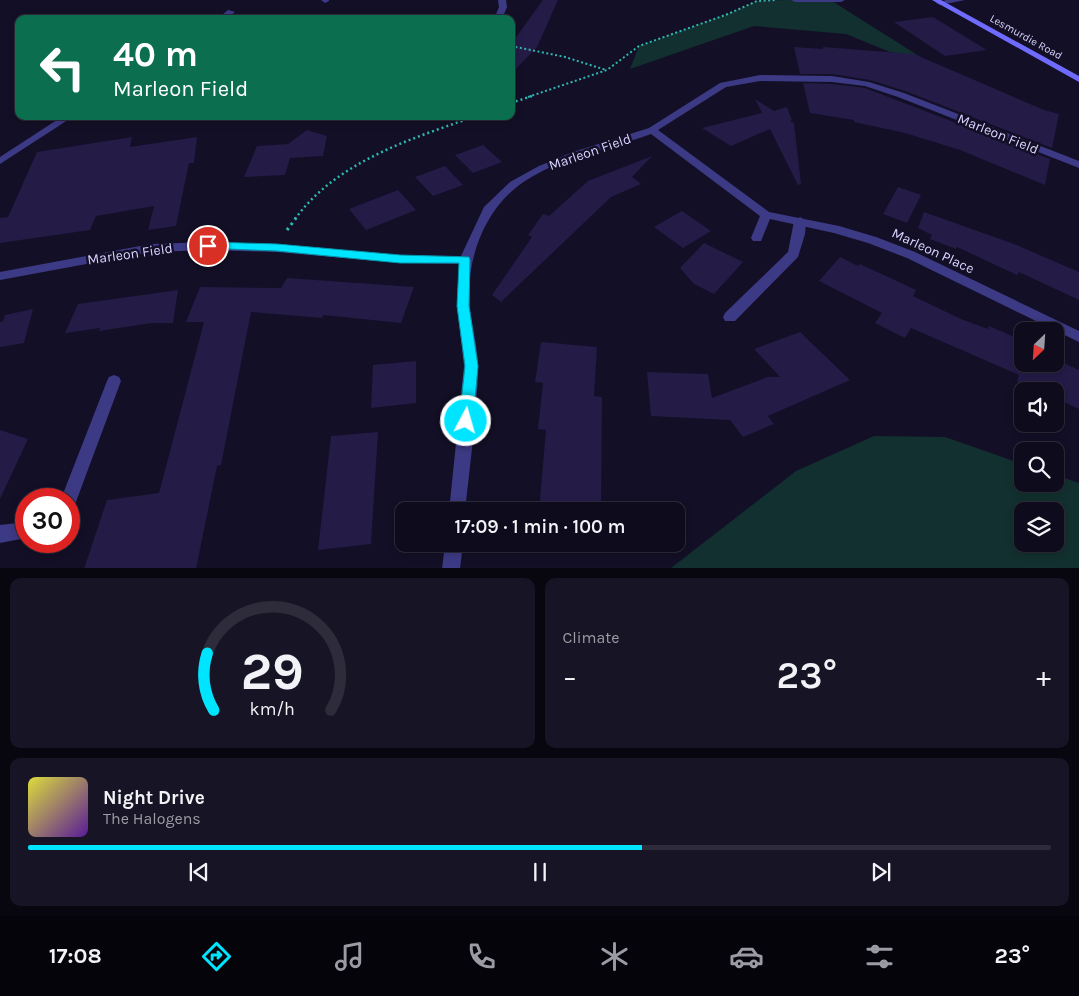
<!DOCTYPE html>
<meta charset="utf-8">
<style>
:root{--surface:#0e0b1c;--page:#171425;--text:#f1f3f6;--muted:#9b9ba3;--line:#2e2b3b;--accent:#00e5ff}
body{margin:0;font-family:Karla,sans-serif;background:var(--page);color:var(--text);height:100vh;display:flex;flex-direction:column;font-size:19px;white-space:nowrap}
*{box-sizing:border-box;margin:0}
p{font-size:16px;color:var(--muted)}
.icon{flex:none;width:28px;height:28px;fill:none;stroke:currentColor;stroke-width:2;stroke-linecap:round;stroke-linejoin:round}
.map{position:relative;height:568px;overflow:hidden}
.details{display:flex;flex-direction:column;gap:10px;padding:10px;background:#08060f;flex:1}
.details>*{flex:none}
.banner{position:absolute;left:15px;top:15px;width:500px;height:105px;border-radius:10px;box-shadow:0 2px 8px #0003,0 0 0 1px var(--line);background:#0b6e4f;color:#fff;overflow:hidden}
.needle{width:32px;rotate:205deg}
.tools{position:absolute;left:1014px;top:322px;display:grid;gap:10px}
.tools a{display:grid;place-items:center;width:50px;height:50px;border-radius:10px;background:var(--surface);box-shadow:0 2px 8px #0003,0 0 0 1px var(--line);font-size:25px}
.speed{position:absolute;left:15px;top:488px;display:flex;gap:10px;font-size:25px;font-weight:700;text-align:center}
.speed>*{display:grid;place-content:center;width:65px;height:65px;border-radius:50%;background:var(--surface);box-shadow:0 2px 8px #0003,0 0 0 1px var(--line);line-height:1}
.speed .limit{border:8px solid #d22;background:#fff;color:#111}
.pin{position:absolute;display:grid;place-items:center;width:42px;height:42px;color:#fff;margin:-21px;border:2px solid #fff;border-radius:50%;box-shadow:0 1px 5px #0007}
.me{position:absolute;width:55px;margin:-28px;rotate:6deg;stroke-linejoin:round;filter:drop-shadow(0 0 4px #0008)}
.turn{display:flex;align-items:center;gap:18px;height:105px;padding:0 15px;font-size:22px}
.turn .icon{width:65px;height:65px;stroke-width:2.5}
.turn b{display:block;font-size:35px;line-height:42px}
.big{font-size:38px;font-weight:600;line-height:1.1}
.details .widget{flex:1;display:flex;flex-direction:column;justify-content:center;gap:8px;min-width:0;padding:0 18px;border-radius:10px;background:var(--page)}
.details .dial{align-items:center;gap:0}
.dial svg{height:130px;overflow:visible;fill:none;stroke:var(--line);stroke-width:7;stroke-linecap:round;text-anchor:middle}
.dial text{fill:var(--text);stroke:none}
.song{display:flex;align-items:center;gap:15px}
.cover{width:60px;height:60px;border-radius:8px;background:linear-gradient(135deg,hsl(60 70% 55%),hsl(270 70% 35%))}
.played{height:5px;border-radius:2px;background:linear-gradient(90deg,var(--accent) 60%,var(--line) 60%)}
.keys{display:flex;justify-content:space-around;direction:ltr}
.heat{display:flex;justify-content:space-between;align-items:center;font-size:28px;direction:ltr}
.details .tiles{flex:1;display:grid;gap:10px;grid-template-columns:1fr 1fr}
.widget:last-child{grid-column:span 2}
.trip{position:absolute;left:395px;top:502px;width:290px;height:50px;border-radius:10px;background:var(--surface);box-shadow:0 2px 8px #0003,0 0 0 1px var(--line);font-weight:600;line-height:50px;text-align:center}
.tab-bar{display:flex;height:80px;justify-content:space-around;align-items:center;background:#06040b;color:var(--muted)}
.tab-bar .icon{width:35px;height:35px}
.tab-bar .current{color:var(--accent)}
.tab-bar b{font-size:22px;color:var(--text)}
.map>svg:first-child{display:block}
</style>
<div class="map">
<svg width="1079" height="569" viewBox="0 0 1079 569">
<rect width="100%" height="100%" fill="#130f26"/>
<path fill="#12302f" fill-rule="evenodd" d="M 786,0 L 832,1 L 919,56 L 890,52 L 846,34 L 754,26 L 630,69 L 639,46 L 728,14 L 757,1 Z
M 874,436 L 945,437 L 1022,464 L 1022,484 L 1055,484 L 1055,475 L 1079,483 L 1079,568 L 671,568 L 796,471 ZM 1055,511 L 1055,544 L 1022,544 L 1022,511 Z"/>
<path fill="#241b47" d="M 543,0 L 558,0 L 537,47 L 511,74 L 511,44 Z
M 933,17 L 987,50 L 945,56 L 894,22 Z
M 794,47 L 823,49 L 823,47 L 914,54 L 1044,110 L 1059,114 L 1052,148 L 905,91 L 870,80 L 832,74 L 800,74 Z
M 803,83 L 832,84 L 865,88 L 1050,159 L 1045,185 L 960,150 L 905,133 L 854,122 L 854,120 L 810,113 Z
M 755,99 L 774,111 L 787,107 L 792,120 L 790,121 L 794,123 L 801,184 L 798,185 L 770,129 L 731,146 L 702,128 L 762,113 Z
M 307,130 L 327,136 L 323,156 L 290,158 L 285,175 L 244,177 L 257,146 L 288,144 Z
M 132,137 L 130,147 L 197,137 L 194,163 L 189,163 L 176,226 L 148,230 L 154,206 L 96,216 L 90,230 L 0,243 L 0,218 L 8,217 L 37,152 Z
M 483,145 L 502,162 L 473,173 L 455,155 Z
M 652,156 L 632,177 L 641,184 L 611,197 L 501,302 L 492,295 L 532,237 L 528,235 L 543,214 L 549,216 L 588,181 Z
M 445,166 L 463,185 L 433,196 L 415,177 Z
M 898,187 L 921,195 L 907,223 L 883,214 Z
M 398,190 L 416,210 L 366,230 L 349,209 Z
M 682,211 L 711,231 L 683,248 L 654,227 Z
M 924,212 L 1014,244 L 1079,272 L 1079,300 L 1019,272 L 1017,275 L 957,247 L 956,249 L 930,239 L 932,235 L 918,228 Z
M 704,243 L 743,262 L 714,294 L 694,284 L 680,268 Z
M 840,257 L 858,266 L 860,264 L 916,290 L 913,296 L 961,319 L 988,329 L 989,326 L 1017,338 L 1016,343 L 1022,345 L 1022,364 L 1055,364 L 1055,359 L 1079,370 L 1079,409 L 1055,398 L 1055,391 L 1039,391 L 1017,381 L 1019,375 L 911,328 L 905,338 L 875,323 L 882,313 L 819,281 Z
M 287,278 L 414,287 L 401,323 L 323,315 L 322,318 L 251,312 L 221,465 L 217,466 L 196,569 L 84,569 L 107,500 L 159,493 L 204,322 L 186,322 L 200,287 L 281,288 Z
M 178,290 L 173,323 L 152,323 L 99,331 L 100,328 L 65,333 L 78,304 Z
M 33,309 L 24,343 L 0,347 L 0,322 L 3,321 L 5,315 Z
M 800,332 L 850,380 L 768,416 L 774,424 L 743,437 L 730,420 L 651,416 L 647,372 L 708,374 L 712,398 L 768,377 L 780,377 L 754,349 Z
M 541,342 L 597,347 L 594,396 L 602,397 L 601,511 L 539,511 L 546,430 L 538,429 L 543,383 L 535,382 Z
M 416,361 L 416,403 L 371,408 L 373,365 Z
M 0,430 L 28,439 L 0,499 Z
M 378,432 L 371,544 L 318,550 L 331,436 Z"/>
<g fill="none" stroke-linecap="round" stroke-linejoin="round">
<path stroke="#2fb8b0" stroke-width="2" stroke-dasharray="2 2.5" stroke-linecap="butt" d="M 511,46 L 565,57 L 606,70
M 528,97 L 607,70 L 639,46 L 728,14 L 757,1 L 776,0"/>
<path stroke="#2fb8b0" stroke-width="2.5" stroke-dasharray="2 3" stroke-linecap="butt" d="M 511,103 L 532,96
M 295,219 C 337,161 411,139 476,116"/>
<path stroke="#2fb8b0" stroke-width="3" stroke-dasharray="2.5 4" stroke-linecap="butt" d="M 287,230 L 296,218"/>
<path fill="#3d3a85" fill-rule="evenodd" d="M 228,10 L 235,12 L 226,19 L 217,19 Z
M 800,217 L 806,221 L 805,234 L 798,257 L 735,321 L 725,321 L 723,317 L 725,313 L 788,252 L 794,221 Z"/>
<path fill="#3d3a85" fill-rule="evenodd" d="M 321,0 L 329,0 L 329,1 L 325,3 Z
M 498,0 L 506,0 L 507,7 L 502,19 L 494,19 L 499,7 Z
M 791,0 L 845,0 L 841,2 L 795,2 Z
M 946,0 L 965,0 L 940,5 L 936,3 Z
M 760,75 L 832,76 L 869,82 L 904,93 L 1079,161 L 1079,168 L 898,97 L 865,86 L 832,82 L 760,81 L 726,87 L 658,130 L 769,212 L 839,226 L 876,237 L 915,252 L 1079,331 L 1079,342 L 907,258 L 868,243 L 834,233 L 770,219 L 761,241 L 753,241 L 751,238 L 760,216 L 651,134 C 607,150 555,158 518,186 C 482,214 465,264 470,308 C 472,327 478,348 478,368 C 477,415 470,464 465,511 L 449,511 L 464,366 L 457,305 L 459,264 L 400,263 L 277,252 L 208,250 L 151,252 L 0,280 L 0,272 L 151,244 L 208,242 L 277,244 L 400,255 L 461,256 L 484,207 L 510,182 L 539,166 L 573,152 L 649,128 L 720,83 Z
M 63,116 L 74,116 L 0,164 L 0,157 Z
M 114,375 L 119,377 L 121,381 L 77,499 L 75,505 L 69,507 L 69,499 L 61,499 L 107,381 L 109,377 Z
M 26,522 L 26,538 L 0,543 L 0,525 Z
M 445,544 L 463,544 L 460,569 L 442,569 Z"/>
<path fill="#6f6bff" fill-rule="evenodd" d="M 932,0 L 941,0 L 1079,76 L 1079,82 Z"/>
</g>
<path fill="#00e5ff" stroke="#0095a6" d="M 208,242 L 277,244 L 400,255 L 469,257 L 470,260 L 469,306 L 478,366 L 473,421 L 471,425 L 466,427 L 461,425 L 459,421 L 465,366 L 457,306 L 459,263 L 400,263 L 277,251 L 204,248 L 202,246 L 204,243 Z"/>
<g text-anchor="middle" dominant-baseline="central" stroke-width="5" stroke-linejoin="round" paint-order="stroke">
<g font-size="11" fill="#d9d4ff" stroke="#130f26">
<text transform="translate(1026 37) rotate(29)">Lesmurdie Road</text>
</g>
<g font-size="14" fill="#d9d4ff" stroke="#130f26">
<text transform="translate(998 134) rotate(22)">Marleon Field</text>
<text transform="translate(590 152) rotate(-19)">Marleon Field</text>
<text transform="translate(933 251) rotate(25)">Marleon Place</text>
<text transform="translate(130 254) rotate(-8)">Marleon Field</text>
</g>
</g>
</svg>
<div class="tools">
<a><svg class="needle" viewBox="-14 -14 28 28"><path d="M0-13l5 13h-10z" fill="#e53935"/><path d="M0 13l5-13h-10z" fill="#9b9ba3"/></svg></a>
<a><svg class="icon" aria-label="sound" viewBox="0 0 24 24"><path d="M4 9h4l5-4v14l-5-4H4zM17 9q2 3 0 6"/></svg></a>
<a><svg class="icon" aria-label="search" viewBox="0 0 24 24"><circle cx="10" cy="10" r="6"/><path d="M15 15l6 6"/></svg></a>
<a><svg class="icon" aria-label="layers" viewBox="0 0 24 24"><path d="M12 4l9 5-9 5-9-5zM3 14l9 5 9-5"/></svg></a>
</div>
<div class="speed"><div class="limit">30</div></div>
<div class="pin" style="left:208px;top:246px;background:#d93025"><svg class="icon" aria-label="arrive" viewBox="0 0 24 24"><path d="M6 21V4h12l-3 4 3 4H6"/></svg></div>
<svg class="me" style="left:466px;top:421px" viewBox="-20 -20 40 40"><circle r="17" fill="#00e5ff" stroke="#fff" stroke-width="3"/><path d="M0-11L8 9 0 5-8 9z" fill="#fff"/></svg>
<div class="trip">17:09 · 1 min · 100 m</div>
<div class="banner">
<div class="turn"><svg class="icon" aria-label="left" viewBox="0 0 24 24"><path d="M17 20v-9H6M10 6l-5 5 5 5"/></svg><div><b>40 m</b>Marleon Field</div></div>
</div>
</div>
<section class="details">
<div class="tiles">
<div class="widget dial"><svg viewBox="0 0 100 80">
<path d="M14 69A42 42 0 1 1 86 69"/>
<path d="M14 69A42 42 0 0 1 10 34" stroke="#00e5ff"/>
<text x="50" y="56" font-size="32" font-weight="700">29</text>
<text x="50" y="72" font-size="11">km/h</text>
</svg></div>
<div class="widget"><p>Climate</p>
<div class="heat"><a>−</a><b class="big">23°</b><a>+</a></div>
</div>
<div class="widget">
<div class="song"><i class="cover"></i><div><b>Night Drive</b><p>The Halogens</p></div></div>
<div class="played"></div>
<div class="keys"><svg class="icon" aria-label="previous" viewBox="0 0 24 24"><path d="M18 5L8 12l10 7zM5 5v14"/></svg><svg class="icon" aria-label="pause" viewBox="0 0 24 24"><path d="M8 5v14M16 5v14"/></svg><svg class="icon" aria-label="next" viewBox="0 0 24 24"><path d="M6 5l10 7-10 7zM19 5v14"/></svg></div>
</div>
</div>
</section>
<nav class="tab-bar">
<b>17:08</b>
<svg class="icon current" aria-label="directions" viewBox="0 0 24 24"><path d="M12 3l9 9-9 9-9-9zM9 14v-3h6M13 9l2 2-2 2"/></svg>
<svg class="icon" aria-label="music" viewBox="0 0 24 24"><path d="M9 18V5l10-2v13"/><circle cx="6" cy="18" r="3"/><circle cx="16" cy="16" r="3"/></svg>
<svg class="icon" aria-label="phone" viewBox="0 0 24 24"><path d="M5 4h4l2 5-3 2q2 4 5 5l2-3 5 2v4C11 20 4 13 5 4z"/></svg>
<svg class="icon" aria-label="climate" viewBox="0 0 24 24"><path d="M12 3v18M4 7l16 10M4 17L20 7"/></svg>
<svg class="icon" aria-label="car" viewBox="0 0 24 24"><path d="M5 17H2v-5l4-1 3-4h7l3 4 3 1v5h-3M9 17h6M6 11h13"/><circle cx="7" cy="17" r="2"/><circle cx="17" cy="17" r="2"/></svg>
<svg class="icon" aria-label="filters" viewBox="0 0 24 24"><path d="M4 7h16M4 17h16"/><circle cx="9" cy="7" r="2"/><circle cx="15" cy="17" r="2"/></svg>
<b>23°</b>
</nav>
